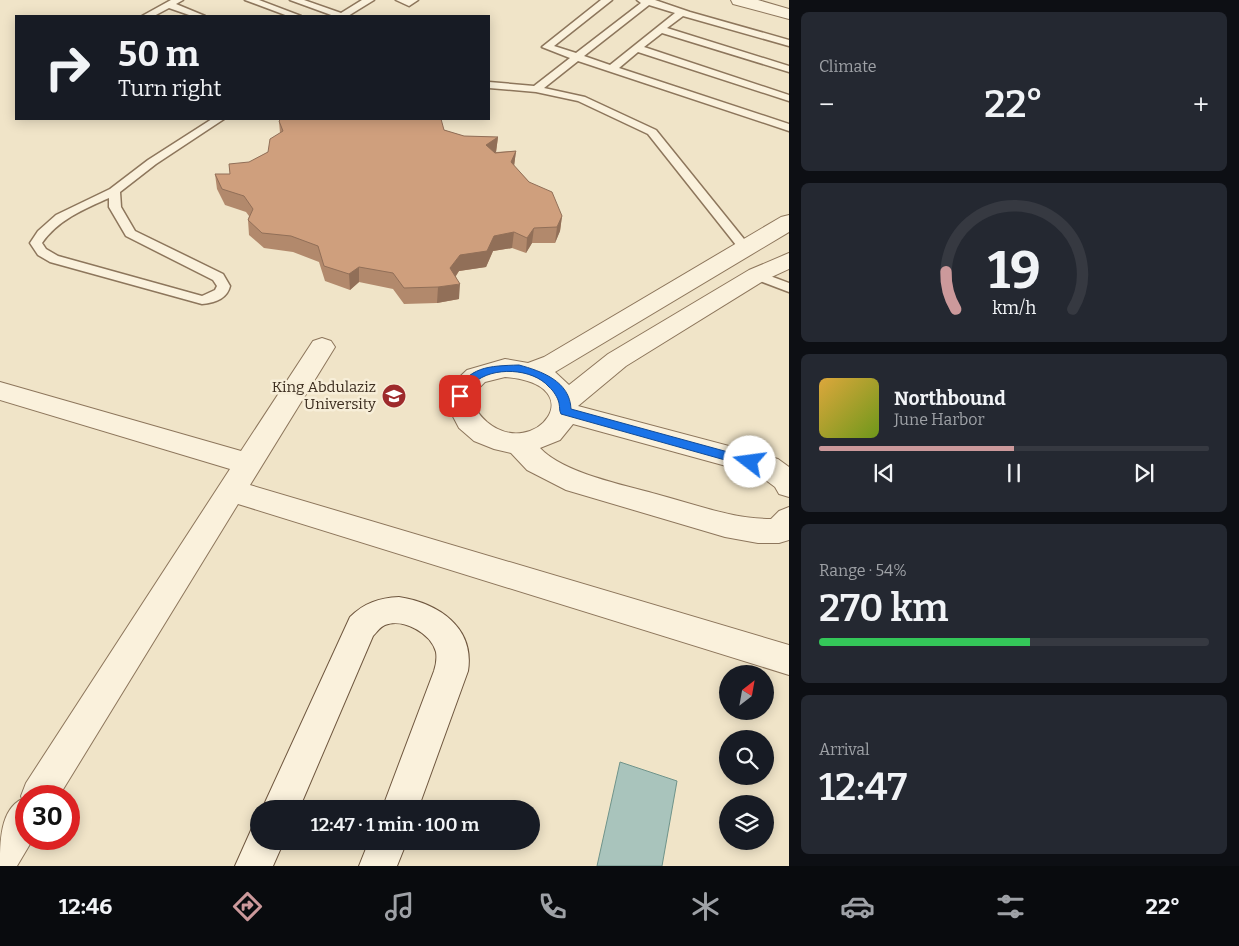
<!DOCTYPE html>
<meta charset="utf-8">
<style>
:root{--surface:#171b24;--page:#242831;--text:#f1f3f6;--muted:#9ea1a6;--line:#363941;--accent:#cc999b}
body{margin:0;font-family:Bitter,serif;background:var(--page);color:var(--text);height:100vh;display:flex;flex-direction:column;font-size:19px;white-space:nowrap}
*{box-sizing:border-box;margin:0}
p{font-size:16px;color:var(--muted)}
.icon{flex:none;width:28px;height:28px;fill:none;stroke:currentColor;stroke-width:2;stroke-linecap:round;stroke-linejoin:round}
.map{position:relative;flex:1;overflow:hidden}
.sheet{display:flex;flex-direction:column;gap:12px;padding:12px;background:#0d0f14;width:450px}
.sheet>*{flex:none}
.hud{position:absolute;left:15px;top:15px;width:475px;height:105px;border-radius:0px;box-shadow:0 2px 12px #0003;background:#171b24;color:var(--text);overflow:hidden}
.needle{width:32px;rotate:31deg}
.fabs{position:absolute;left:719px;top:665px;display:grid;gap:10px}
.fabs a{display:grid;place-items:center;width:55px;height:55px;border-radius:50%;background:var(--surface);box-shadow:0 2px 12px #0003;font-size:25px}
.speed{position:absolute;left:15px;top:785px;display:flex;gap:10px;font-size:25px;font-weight:700;text-align:center}
.speed>*{display:grid;place-content:center;width:65px;height:65px;border-radius:50%;background:var(--surface);box-shadow:0 2px 12px #0003;line-height:1}
.speed .limit{border:8px solid #d22;background:#fff;color:#111}
.pin{position:absolute;display:grid;place-items:center;width:42px;height:42px;color:#fff;margin:-21px;border-radius:10px;box-shadow:0 2px 8px #0006}
.me{position:absolute;width:55px;margin:-28px;rotate:285deg;stroke-linejoin:round;filter:drop-shadow(0 0 4px #0008)}
.turn{display:flex;align-items:center;gap:18px;height:105px;padding:0 20px;font-size:22px}
.turn .icon{width:65px;height:65px;stroke-width:2.5}
.turn b{display:block;font-size:35px;line-height:42px}
.big{font-size:38px;font-weight:600;line-height:1.1}
.sheet .card{flex:1;display:flex;flex-direction:column;justify-content:center;gap:8px;min-width:0;padding:0 18px;border-radius:8px;background:var(--page)}
.sheet .dial{align-items:center;gap:0}
.dial svg{height:130px;overflow:visible;fill:none;stroke:var(--line);stroke-width:7;stroke-linecap:round;text-anchor:middle}
.dial text{fill:var(--text);stroke:none}
.song{display:flex;align-items:center;gap:15px}
.cover{width:60px;height:60px;border-radius:8px;background:linear-gradient(135deg,hsl(40 70% 55%),hsl(80 70% 35%))}
.played{height:5px;border-radius:2px;background:linear-gradient(90deg,var(--accent) 50%,var(--line) 50%)}
.keys{display:flex;justify-content:space-around;direction:ltr}
.heat{display:flex;justify-content:space-between;align-items:center;font-size:28px;direction:ltr}
.charge{height:8px;border-radius:4px;background:linear-gradient(90deg,#34c759 54%,var(--line) 0)}
.trip{position:absolute;left:250px;top:800px;width:290px;height:50px;border-radius:25px;background:var(--surface);box-shadow:0 2px 12px #0003;font-weight:600;line-height:50px;text-align:center}
.tab-bar{display:flex;height:80px;justify-content:space-around;align-items:center;background:#090b0e;color:var(--muted)}
.tab-bar .icon{width:35px;height:35px}
.tab-bar .selected{color:var(--accent)}
.tab-bar b{font-size:22px;color:var(--text)}
main{display:flex;flex:1;min-height:0}
.map>svg:first-child{display:block}
</style>
<main>
<div class="map">
<svg width="789" height="866" viewBox="0 0 789 866">
<rect width="100%" height="100%" fill="#f0e4c8"/>
<path fill="#a9c4bc" stroke="#6f938a" d="M 620,762 L 677,781 L 662,866 L 597,866 Z"/>
<g fill="none" stroke-linecap="round" stroke-linejoin="round">
<defs>
<path id="lane" d="M 171,0 L 183,0 L 176,4 L 205,16 L 192,16 L 169,8 L 154,16 L 142,16 Z
M 245,0 L 259,0 L 301,16 L 288,16 Z
M 290,0 L 304,0 L 341,13 L 362,0 L 374,0 L 348,16 L 334,16 Z
M 396,0 L 418,0 L 409,6 Z
M 601,0 L 612,0 L 554,46 L 576,53 L 641,3 L 637,0 L 655,0 L 690,12 L 789,40 L 789,46 L 683,16 L 667,28 L 789,66 L 789,72 L 662,33 L 644,47 L 789,95 L 789,101 L 638,52 L 619,68 L 789,124 L 789,131 L 578,61 L 544,88 L 585,97 L 656,130 L 748,244 L 750,247 L 748,250 L 740,250 L 648,134 L 578,101 L 536,92 L 489,88 L 489,82 L 534,86 L 570,58 L 542,47 ZM 649,5 L 675,13 L 610,65 L 584,56 Z
M 212,119 L 224,119 L 156,164 L 120,192 L 121,207 L 135,231 L 223,274 L 230,286 C 227,299 214,303 202,304 L 50,262 L 38,255 L 30,243 L 38,231 L 56,215 L 110,189 L 148,160 ZM 109,198 L 109,207 L 126,236 L 213,280 L 217,286 L 215,290 L 202,296 L 58,256 L 46,249 L 42,243 C 58,220 84,209 109,198 Z
M 757,271 L 789,283 L 789,292 L 752,278 L 751,275 Z"/>
<path id="street" d="M 731,0 L 758,0 L 789,9 L 789,19 L 733,4 Z
M 789,215 L 789,232 L 555,372 L 569,385 L 608,354 L 749,270 L 789,253 L 789,269 L 765,280 L 626,366 L 578,406 L 778,459 L 789,467 L 789,497 L 779,494 L 775,487 L 759,475 L 573,424 L 560,440 L 540,448 C 563,473 624,485 656,494 C 694,504 732,519 771,519 L 779,511 L 789,507 L 789,540 L 779,543 L 758,543 L 725,537 L 566,490 L 527,470 L 511,453 L 494,449 L 474,441 L 459,428 L 447,405 L 449,389 L 453,383 L 467,370 L 505,359 L 528,363 L 544,357 L 781,217 ZM 505,377 C 595,384 535,462 487,422 C 476,412 473,406 475,392 L 485,382 Z
M 322,338 L 331,341 L 335,347 L 250,485 L 789,645 L 789,675 L 238,504 L 59,796 L 26,796 L 26,839 L 33,839 L 17,866 L 0,866 C 0,842 0,810 22,799 L 21,796 L 26,783 L 230,469 L 0,400 L 0,382 L 241,451 L 313,341 Z"/>
<path id="secondary" d="M 399,597 C 438,603 475,627 468,671 L 418,809 L 382,809 L 434,671 C 436,665 437,658 436,652 C 431,633 403,618 385,625 C 380,627 377,632 373,636 L 299,809 L 262,809 L 350,617 C 364,603 379,598 399,597 Z
M 259,825 L 259,841 L 284,841 L 273,866 L 235,866 L 252,828 Z
M 369,841 L 407,841 L 397,866 L 359,866 Z"/>
</defs>
<use href="#lane" stroke="#8d765c" stroke-width="3"/>
<use href="#street" stroke="#8d765c" stroke-width="2"/>
<use href="#secondary" stroke="#6f573f" stroke-width="2"/>
<use href="#lane" fill="#faf1dc" fill-rule="evenodd"/>
<use href="#street" fill="#faf1dc" fill-rule="evenodd"/>
<use href="#secondary" fill="#faf1dc" fill-rule="evenodd"/>
</g>
<path fill="#b2896c" d="M 279,121 L 444,130 L 464,136 L 498,137 L 496,152 L 516,151 L 514,166 L 562,216 L 560,231 L 555,243 L 532,243 L 526,253 L 512,248 L 493,251 L 486,267 L 459,271 L 456,276 L 459,299 L 437,303 L 404,304 L 393,289 L 359,282 L 350,290 L 325,281 L 319,262 L 293,252 L 264,248 L 249,235 L 248,220 L 249,216 L 246,212 L 225,205 L 217,189 L 215,174 L 230,174 L 268,152 L 280,133 Z"/>
<path fill="#916f58" d="M 498,137 L 496,152 L 485,160 L 486,145 Z
M 516,151 L 514,166 L 511,162 Z
M 562,216 L 560,231 L 555,243 L 557,227 Z
M 534,228 L 532,243 L 526,253 L 527,238 Z
M 514,232 L 512,248 L 493,251 L 486,267 L 459,271 L 450,284 L 450,268 L 460,255 L 494,236 Z
M 359,267 L 359,282 L 350,290 L 349,274 Z
M 460,284 L 459,299 L 437,303 L 438,287 Z"/>
<path fill="#cf9f7d" stroke="#916f58" d="M 281,119 L 441,119 L 444,130 L 464,136 L 498,137 L 486,145 L 495,153 L 516,151 L 511,162 L 529,182 L 552,192 L 562,216 L 557,227 L 534,228 L 527,238 L 514,232 L 494,236 L 487,251 L 460,255 L 450,268 L 460,284 L 438,287 L 404,288 L 393,273 L 359,267 L 349,274 L 324,266 L 318,246 L 291,236 L 262,233 L 248,220 L 253,209 L 244,196 L 222,189 L 215,174 L 230,174 L 229,164 L 249,162 L 268,152 L 270,139 L 283,131 L 279,121 Z"/>
<path fill="#1a73e8" stroke="#114b97" d="M 519,365 C 541,371 570,381 571,409 L 750,458 L 756,462 L 750,467 L 561,414 C 559,410 560,408 559,403 C 558,398 553,390 549,387 C 533,368 492,366 474,383 C 469,387 467,393 464,399 L 460,400 L 454,396 C 468,366 489,366 519,365 Z"/>
<defs>
<symbol id="university-disc" viewBox="-11 -11 22 22"><circle r="9.5" fill="#9e2a2b" stroke="#f7eed8"/><path d="M0-5L7-2L0 1L-7-2ZM-4 1L0 2.5L4 1V4Q0 6-4 4Z" fill="#fff"/></symbol>
</defs>
<g fill-rule="evenodd">
<use href="#university-disc" x="380" y="382" width="28" height="28"/>
</g>
<g text-anchor="middle" dominant-baseline="central" stroke-width="5" stroke-linejoin="round" paint-order="stroke">
<g font-size="15" fill="#3d2e20" stroke="#f7eed8" text-anchor="end">
<text x="376" y="387">King Abdulaziz<tspan x="376" dy="17">University</tspan></text>
</g>
</g>
</svg>
<div class="fabs">
<a><svg class="needle" viewBox="-14 -14 28 28"><path d="M0-13l5 13h-10z" fill="#e53935"/><path d="M0 13l5-13h-10z" fill="#9ea1a6"/></svg></a>
<a><svg class="icon" aria-label="search" viewBox="0 0 24 24"><circle cx="10" cy="10" r="6"/><path d="M15 15l6 6"/></svg></a>
<a><svg class="icon" aria-label="layers" viewBox="0 0 24 24"><path d="M12 4l9 5-9 5-9-5zM3 14l9 5 9-5"/></svg></a>
</div>
<div class="speed"><div class="limit">30</div></div>
<div class="pin" style="left:460px;top:396px;background:#d93025"><svg class="icon" aria-label="arrive" viewBox="0 0 24 24"><path d="M6 21V4h12l-3 4 3 4H6"/></svg></div>
<svg class="me" style="left:750px;top:462px" viewBox="-20 -20 40 40"><circle r="19" fill="#fff"/><path d="M0-13L10 11 0 6-10 11z" fill="#1a73e8"/></svg>
<div class="trip">12:47 · 1 min · 100 m</div>
<div class="hud">
<div class="turn"><svg class="icon" aria-label="right" viewBox="0 0 24 24"><path d="M7 20v-9h11M14 6l5 5-5 5"/></svg><div><b>50 m</b>Turn right</div></div>
</div>
</div>
<section class="sheet">
<div class="card"><p>Climate</p>
<div class="heat"><a>−</a><b class="big">22°</b><a>+</a></div>
</div>
<div class="card dial"><svg viewBox="0 0 100 80">
<path d="M14 69A42 42 0 1 1 86 69"/>
<path d="M14 69A42 42 0 0 1 8 46" stroke="#cc999b"/>
<text x="50" y="56" font-size="32" font-weight="700">19</text>
<text x="50" y="72" font-size="11">km/h</text>
</svg></div>
<div class="card">
<div class="song"><i class="cover"></i><div><b>Northbound</b><p>June Harbor</p></div></div>
<div class="played"></div>
<div class="keys"><svg class="icon" aria-label="previous" viewBox="0 0 24 24"><path d="M18 5L8 12l10 7zM5 5v14"/></svg><svg class="icon" aria-label="pause" viewBox="0 0 24 24"><path d="M8 5v14M16 5v14"/></svg><svg class="icon" aria-label="next" viewBox="0 0 24 24"><path d="M6 5l10 7-10 7zM19 5v14"/></svg></div>
</div>
<div class="card"><p>Range · 54%</p><b class="big">270 km</b><div class="charge"></div></div>
<div class="card"><p>Arrival</p><b class="big">12:47</b></div>
</section>
</main>
<nav class="tab-bar">
<b>12:46</b>
<svg class="icon selected" aria-label="directions" viewBox="0 0 24 24"><path d="M12 3l9 9-9 9-9-9zM9 14v-3h6M13 9l2 2-2 2"/></svg>
<svg class="icon" aria-label="music" viewBox="0 0 24 24"><path d="M9 18V5l10-2v13"/><circle cx="6" cy="18" r="3"/><circle cx="16" cy="16" r="3"/></svg>
<svg class="icon" aria-label="phone" viewBox="0 0 24 24"><path d="M5 4h4l2 5-3 2q2 4 5 5l2-3 5 2v4C11 20 4 13 5 4z"/></svg>
<svg class="icon" aria-label="climate" viewBox="0 0 24 24"><path d="M12 3v18M4 7l16 10M4 17L20 7"/></svg>
<svg class="icon" aria-label="car" viewBox="0 0 24 24"><path d="M5 17H2v-5l4-1 3-4h7l3 4 3 1v5h-3M9 17h6M6 11h13"/><circle cx="7" cy="17" r="2"/><circle cx="17" cy="17" r="2"/></svg>
<svg class="icon" aria-label="filters" viewBox="0 0 24 24"><path d="M4 7h16M4 17h16"/><circle cx="9" cy="7" r="2"/><circle cx="15" cy="17" r="2"/></svg>
<b>22°</b>
</nav>
